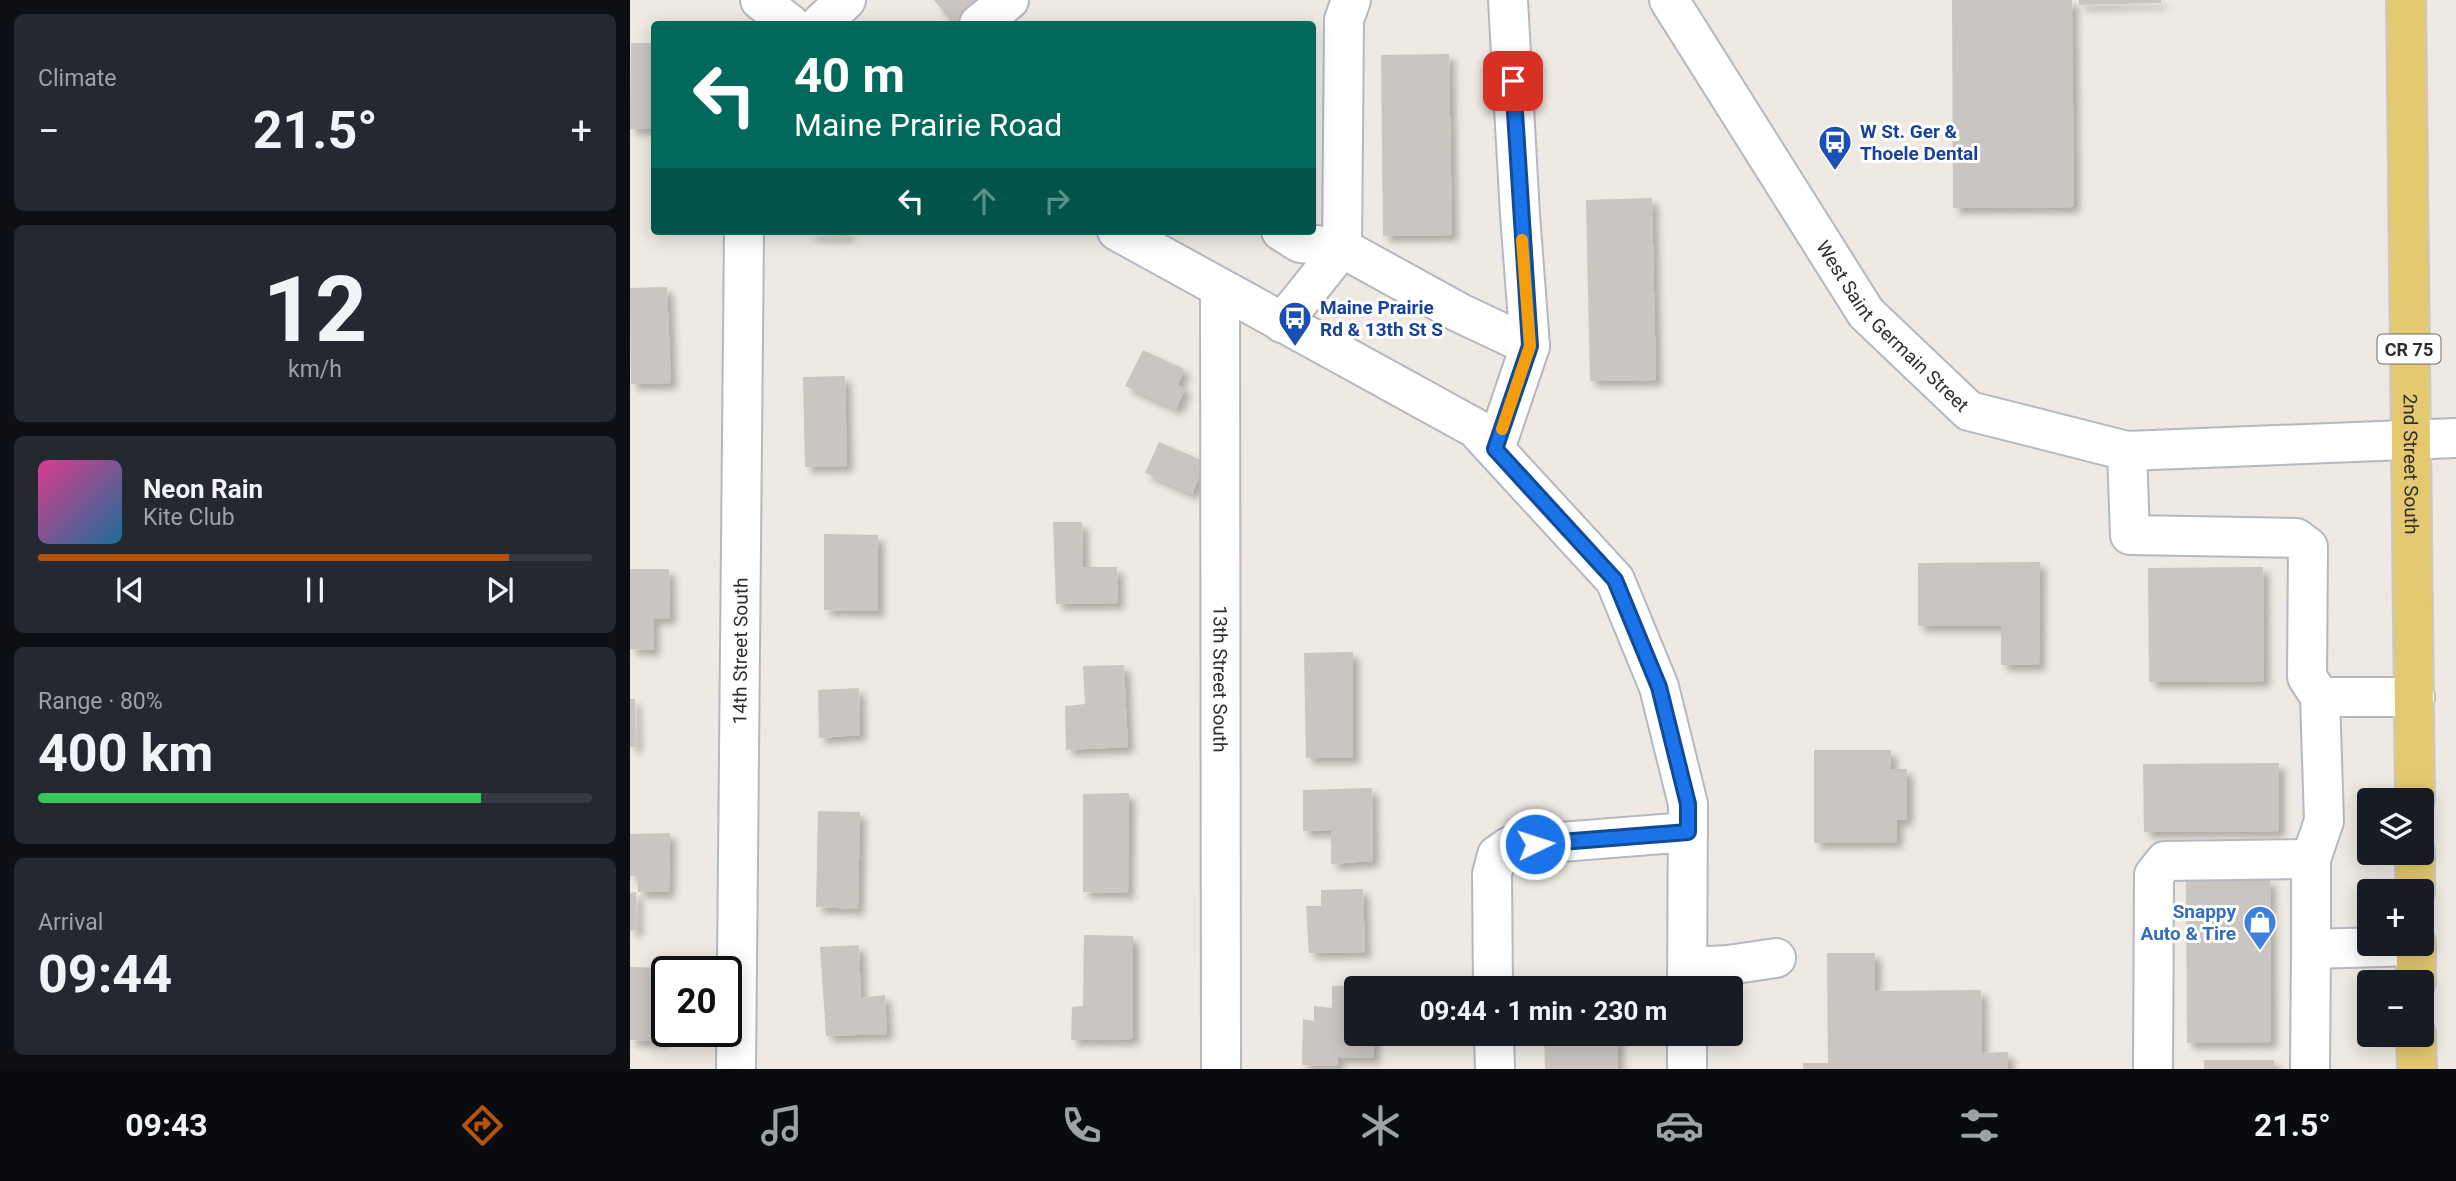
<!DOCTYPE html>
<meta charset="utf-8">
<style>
:root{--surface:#171b24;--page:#242831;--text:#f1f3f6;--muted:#9ea1a6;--line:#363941;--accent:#b45309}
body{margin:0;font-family:Roboto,sans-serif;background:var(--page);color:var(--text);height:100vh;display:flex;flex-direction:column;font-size:26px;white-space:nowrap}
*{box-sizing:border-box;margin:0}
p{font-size:23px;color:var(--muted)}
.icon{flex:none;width:38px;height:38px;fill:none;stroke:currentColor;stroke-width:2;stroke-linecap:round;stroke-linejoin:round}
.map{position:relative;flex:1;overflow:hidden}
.sheet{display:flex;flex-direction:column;gap:14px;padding:14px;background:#0d0f14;width:630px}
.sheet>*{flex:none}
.top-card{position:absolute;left:21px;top:21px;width:665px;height:214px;border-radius:7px;box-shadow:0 4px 18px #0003;background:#00695c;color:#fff;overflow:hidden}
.tools{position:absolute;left:1727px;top:788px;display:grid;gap:14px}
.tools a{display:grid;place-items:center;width:77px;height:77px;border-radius:7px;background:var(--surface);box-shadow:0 4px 18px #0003;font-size:35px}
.speed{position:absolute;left:21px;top:956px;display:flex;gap:14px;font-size:35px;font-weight:700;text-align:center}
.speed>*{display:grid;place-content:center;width:91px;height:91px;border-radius:50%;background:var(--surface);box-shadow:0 4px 18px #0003;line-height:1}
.speed .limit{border:4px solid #111;border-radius:10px;background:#fff;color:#111}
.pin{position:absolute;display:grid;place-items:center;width:60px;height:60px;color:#fff;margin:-30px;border-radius:14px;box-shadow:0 4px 10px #0006}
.me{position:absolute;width:77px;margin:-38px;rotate:86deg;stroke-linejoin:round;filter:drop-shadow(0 0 5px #0008)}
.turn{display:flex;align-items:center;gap:24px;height:147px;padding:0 28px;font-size:32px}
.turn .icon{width:91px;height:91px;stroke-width:2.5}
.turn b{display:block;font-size:49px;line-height:60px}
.lanes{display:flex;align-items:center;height:66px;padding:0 28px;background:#0003;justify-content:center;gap:35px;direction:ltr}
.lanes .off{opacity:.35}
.big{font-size:52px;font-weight:700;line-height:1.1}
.sheet .tile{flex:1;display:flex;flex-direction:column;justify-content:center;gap:10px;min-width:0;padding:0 24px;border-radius:10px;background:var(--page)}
.sheet .dial{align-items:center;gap:0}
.dial b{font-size:91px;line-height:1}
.song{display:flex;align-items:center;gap:21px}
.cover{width:84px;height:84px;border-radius:10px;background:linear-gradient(135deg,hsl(330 70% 55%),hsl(200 70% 35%))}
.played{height:7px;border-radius:4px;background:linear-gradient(90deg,var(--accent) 85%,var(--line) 85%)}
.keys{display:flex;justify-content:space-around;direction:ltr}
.heat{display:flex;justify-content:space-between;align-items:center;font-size:38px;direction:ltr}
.charge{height:10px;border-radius:5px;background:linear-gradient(90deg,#34c759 80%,var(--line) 0)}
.trip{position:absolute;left:714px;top:976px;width:399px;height:70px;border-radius:7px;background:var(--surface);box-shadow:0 4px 18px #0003;font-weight:700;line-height:70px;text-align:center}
.menu{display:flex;height:112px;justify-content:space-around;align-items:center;background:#090b0e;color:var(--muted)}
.menu .icon{width:49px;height:49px}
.menu .current{color:var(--accent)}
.menu b{font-size:32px;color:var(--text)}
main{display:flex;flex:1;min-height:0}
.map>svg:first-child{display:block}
</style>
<main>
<section class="sheet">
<div class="tile"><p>Climate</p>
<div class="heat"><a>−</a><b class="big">21.5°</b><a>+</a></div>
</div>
<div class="tile dial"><b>12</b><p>km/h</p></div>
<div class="tile">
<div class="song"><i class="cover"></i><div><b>Neon Rain</b><p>Kite Club</p></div></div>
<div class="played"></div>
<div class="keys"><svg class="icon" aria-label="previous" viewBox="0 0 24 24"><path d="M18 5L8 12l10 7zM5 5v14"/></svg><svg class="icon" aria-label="pause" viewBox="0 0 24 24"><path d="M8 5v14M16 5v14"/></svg><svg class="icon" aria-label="next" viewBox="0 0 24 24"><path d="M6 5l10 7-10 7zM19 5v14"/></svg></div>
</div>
<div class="tile"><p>Range · 80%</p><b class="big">400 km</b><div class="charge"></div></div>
<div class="tile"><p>Arrival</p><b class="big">09:44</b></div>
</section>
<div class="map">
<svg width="1826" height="1069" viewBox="0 0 1826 1069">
<defs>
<filter id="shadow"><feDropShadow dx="6" dy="6" stdDeviation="3.5" flood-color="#0004"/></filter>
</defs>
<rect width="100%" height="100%" fill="#eee9e2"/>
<path fill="#cac5c1" filter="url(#shadow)" d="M 304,0 L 358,0 L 328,24 L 323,24 Z
M 1322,0 L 1442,0 L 1444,207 L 1323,208 Z
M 1449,0 L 1531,0 L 1531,3 L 1449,5 Z
M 1,43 L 24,43 L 24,128 L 0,129 Z
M 819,54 L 822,235 L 753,236 L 751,55 Z
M 1022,198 L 1026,380 L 960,381 L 956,200 Z
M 180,231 L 218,231 L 218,236 L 180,235 Z
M 37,287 L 41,383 L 1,384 L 0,288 Z
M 513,350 L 554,369 L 548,385 L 555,389 L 546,409 L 495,386 Z
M 215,376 L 217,466 L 175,467 L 173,377 Z
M 529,442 L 576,462 L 562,494 L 515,473 Z
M 423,522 L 452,522 L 453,567 L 487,567 L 488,603 L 426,604 Z
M 194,534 L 248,535 L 248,611 L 194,610 Z
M 1410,562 L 1409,665 L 1371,665 L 1371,626 L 1288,626 L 1288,563 Z
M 1633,567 L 1634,681 L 1519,682 L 1518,568 Z
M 0,569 L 39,569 L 40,618 L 23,619 L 24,650 L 0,649 Z
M 723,652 L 723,758 L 676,758 L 674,653 Z
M 494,665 L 498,747 L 436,750 L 435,706 L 455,704 L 453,666 Z
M 229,688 L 230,735 L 189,738 L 188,690 Z
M 0,699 L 5,699 L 6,747 L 0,747 Z
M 1184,750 L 1261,750 L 1261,769 L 1277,769 L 1277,820 L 1267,820 L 1267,842 L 1184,843 Z
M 1649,763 L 1649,831 L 1514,832 L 1513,764 Z
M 742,788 L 743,861 L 701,864 L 701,831 L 673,831 L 673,790 Z
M 499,793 L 498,893 L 453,892 L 453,794 Z
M 188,811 L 230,812 L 228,909 L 186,907 Z
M 40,833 L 39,892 L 8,892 L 8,876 L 0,876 L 0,834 Z
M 1556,879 L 1640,879 L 1641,1042 L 1557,1043 Z
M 733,889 L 735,952 L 679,953 L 676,906 L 691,906 L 691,890 Z
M 6,892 L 7,930 L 0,931 L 0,893 Z
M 454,935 L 503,936 L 503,1039 L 441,1040 L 442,1007 L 453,1006 Z
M 229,945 L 231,998 L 255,995 L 257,1034 L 196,1036 L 190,947 Z
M 1197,953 L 1245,953 L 1245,991 L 1351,990 L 1352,1053 L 1378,1052 L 1378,1069 L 1173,1069 L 1173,1063 L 1198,1063 Z
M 0,967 L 33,968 L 33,1041 L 0,1040 Z
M 743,985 L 743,989 L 726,989 L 726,1034 L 744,1034 L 744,1058 L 708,1057 L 708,1066 L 672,1065 L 673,1019 L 684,1021 L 684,1006 L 702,1008 L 702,986 Z
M 914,1034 L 988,1034 L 988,1069 L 915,1069 Z
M 1574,1060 L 1644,1060 L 1644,1069 L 1574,1069 Z"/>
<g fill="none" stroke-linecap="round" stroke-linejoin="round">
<defs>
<g id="minor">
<path d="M 130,0 L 160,24"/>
<path id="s1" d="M 1039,0 L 1236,313 L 1339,411 L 1497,451 L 1826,438"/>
<path d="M 190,24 L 216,0"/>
<path d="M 349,24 L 379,0"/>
<path d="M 487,231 L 845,428 L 985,580 L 1029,687 L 1058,804 L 1057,989"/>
<path d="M 651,231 L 670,243 L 712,248 L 830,313 L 900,346"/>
<path id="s2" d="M 590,289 L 591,1069"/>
<path d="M 652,323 L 712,248 L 714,20 L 721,0"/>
<path d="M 865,449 L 900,346 L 890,215 L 878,0"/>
<path d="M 1497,451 L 1500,535 L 1666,538 L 1678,547 L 1677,677 L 1690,697 L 1785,697"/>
<path d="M 1690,697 L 1694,821 L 1681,859 L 1681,949 L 1786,946"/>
<path d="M 1058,967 L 1098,965 L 1146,958"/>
<path d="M 863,989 L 862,874 L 867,855 L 880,846 L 1058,832"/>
<path d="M 864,1034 L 865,1069"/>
<path id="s3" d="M 106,1069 L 114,231"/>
<path d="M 1057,1069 L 1057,1034"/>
<path d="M 1523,1069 L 1524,875 L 1535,861 L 1681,859"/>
<path d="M 1680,1069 L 1681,949"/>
</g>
<g id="major">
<path id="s4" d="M 1776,0 L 1785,800"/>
<path d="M 1785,852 L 1785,891"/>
<path d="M 1786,943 L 1786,982"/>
<path d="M 1786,1034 L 1787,1069"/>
</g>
</defs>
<use href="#minor" stroke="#b5b8c0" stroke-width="42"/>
<use href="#major" stroke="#c9c9c9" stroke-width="42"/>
<use href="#minor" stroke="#fff" stroke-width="38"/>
<use href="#major" stroke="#e4c970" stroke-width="38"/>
</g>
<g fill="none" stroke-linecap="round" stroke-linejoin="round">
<defs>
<path id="route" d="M 883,81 L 900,346 L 865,449 L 985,580 L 1029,687 L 1058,804 L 1058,832 L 905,844"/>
</defs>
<use href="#route" stroke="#114b97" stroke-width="18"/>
<use href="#route" stroke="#1a73e8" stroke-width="12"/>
<path stroke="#f59e0b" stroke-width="12" d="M 872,429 L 900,346 L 892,240"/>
</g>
<defs>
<symbol id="bus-pin" viewBox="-11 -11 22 30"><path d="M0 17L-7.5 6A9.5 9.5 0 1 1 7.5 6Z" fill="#1a4fb4" stroke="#fff"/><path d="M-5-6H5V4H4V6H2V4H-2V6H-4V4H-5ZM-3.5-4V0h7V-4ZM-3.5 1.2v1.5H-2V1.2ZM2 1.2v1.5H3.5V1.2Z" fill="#fff"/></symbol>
<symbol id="shop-pin" viewBox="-11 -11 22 30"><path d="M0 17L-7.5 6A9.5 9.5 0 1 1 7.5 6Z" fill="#3f7fe0" stroke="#fff"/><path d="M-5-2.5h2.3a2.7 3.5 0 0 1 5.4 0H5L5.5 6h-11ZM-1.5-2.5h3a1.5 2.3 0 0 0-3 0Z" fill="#fff"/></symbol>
</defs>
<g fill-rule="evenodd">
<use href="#bus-pin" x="1186" y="123" width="38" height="52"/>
<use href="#bus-pin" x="646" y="299" width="38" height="52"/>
<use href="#shop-pin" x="1611" y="903" width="38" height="52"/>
</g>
<g text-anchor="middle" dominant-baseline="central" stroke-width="6" stroke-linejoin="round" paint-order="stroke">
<rect fill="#fff" stroke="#6d6d6d" stroke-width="2" x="1747.5" y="334.5" width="63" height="29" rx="5"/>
<g font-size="18" font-weight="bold" fill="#2e2e2e">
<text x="1779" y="349">CR 75</text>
</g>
<g font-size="19" font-weight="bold" fill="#164399" stroke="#fff" text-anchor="start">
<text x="1230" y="131">W St. Ger &amp;<tspan x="1230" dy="22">Thoele Dental</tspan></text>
<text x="690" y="307">Maine Prairie<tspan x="690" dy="22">Rd &amp; 13th St S</tspan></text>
</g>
<g font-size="19" fill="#2e2e2e" stroke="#fff">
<text stroke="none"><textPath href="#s1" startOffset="397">West Saint Germain Street</textPath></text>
<text stroke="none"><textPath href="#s4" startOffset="464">2nd Street South</textPath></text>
<text stroke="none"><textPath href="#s3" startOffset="418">14th Street South</textPath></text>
<text stroke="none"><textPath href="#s2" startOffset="390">13th Street South</textPath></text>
</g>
<g font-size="19" font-weight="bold" fill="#366cbe" stroke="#fff" text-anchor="end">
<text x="1606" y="911">Snappy<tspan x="1606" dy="22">Auto &amp; Tire</tspan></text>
</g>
</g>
</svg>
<div class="tools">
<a><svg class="icon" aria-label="layers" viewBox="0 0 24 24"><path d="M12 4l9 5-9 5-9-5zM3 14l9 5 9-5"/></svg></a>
<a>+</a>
<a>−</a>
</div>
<div class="speed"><div class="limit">20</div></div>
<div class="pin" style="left:883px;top:81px;background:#d93025"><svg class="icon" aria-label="arrive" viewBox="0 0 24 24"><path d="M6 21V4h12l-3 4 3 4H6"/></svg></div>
<svg class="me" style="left:905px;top:844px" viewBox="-20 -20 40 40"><circle r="17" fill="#1a73e8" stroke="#fff" stroke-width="3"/><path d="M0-11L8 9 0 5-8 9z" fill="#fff"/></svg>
<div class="trip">09:44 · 1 min · 230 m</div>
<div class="top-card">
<div class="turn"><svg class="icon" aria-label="left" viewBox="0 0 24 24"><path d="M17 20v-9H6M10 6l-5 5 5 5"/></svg><div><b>40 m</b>Maine Prairie Road</div></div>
<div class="lanes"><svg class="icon" aria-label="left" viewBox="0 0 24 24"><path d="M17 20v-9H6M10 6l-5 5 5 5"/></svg><svg class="icon off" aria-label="ahead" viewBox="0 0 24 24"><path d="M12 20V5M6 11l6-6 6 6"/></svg><svg class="icon off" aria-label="right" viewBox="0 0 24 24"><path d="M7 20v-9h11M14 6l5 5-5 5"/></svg></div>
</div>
</div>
</main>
<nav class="menu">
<b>09:43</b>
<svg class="icon current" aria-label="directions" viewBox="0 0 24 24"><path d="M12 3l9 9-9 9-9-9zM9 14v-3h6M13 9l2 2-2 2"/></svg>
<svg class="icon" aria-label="music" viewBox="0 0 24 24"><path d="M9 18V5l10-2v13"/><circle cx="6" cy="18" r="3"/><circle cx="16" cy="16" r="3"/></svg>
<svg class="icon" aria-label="phone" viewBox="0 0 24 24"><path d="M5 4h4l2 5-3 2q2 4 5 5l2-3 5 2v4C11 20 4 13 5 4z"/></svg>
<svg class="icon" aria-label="climate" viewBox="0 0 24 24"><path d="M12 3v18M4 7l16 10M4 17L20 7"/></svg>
<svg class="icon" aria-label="car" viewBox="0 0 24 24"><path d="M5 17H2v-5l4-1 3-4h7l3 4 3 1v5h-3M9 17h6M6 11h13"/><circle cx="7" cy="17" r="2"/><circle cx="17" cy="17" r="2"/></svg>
<svg class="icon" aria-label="filters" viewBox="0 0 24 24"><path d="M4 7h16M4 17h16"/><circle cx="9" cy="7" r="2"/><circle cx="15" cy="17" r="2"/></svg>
<b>21.5°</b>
</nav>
